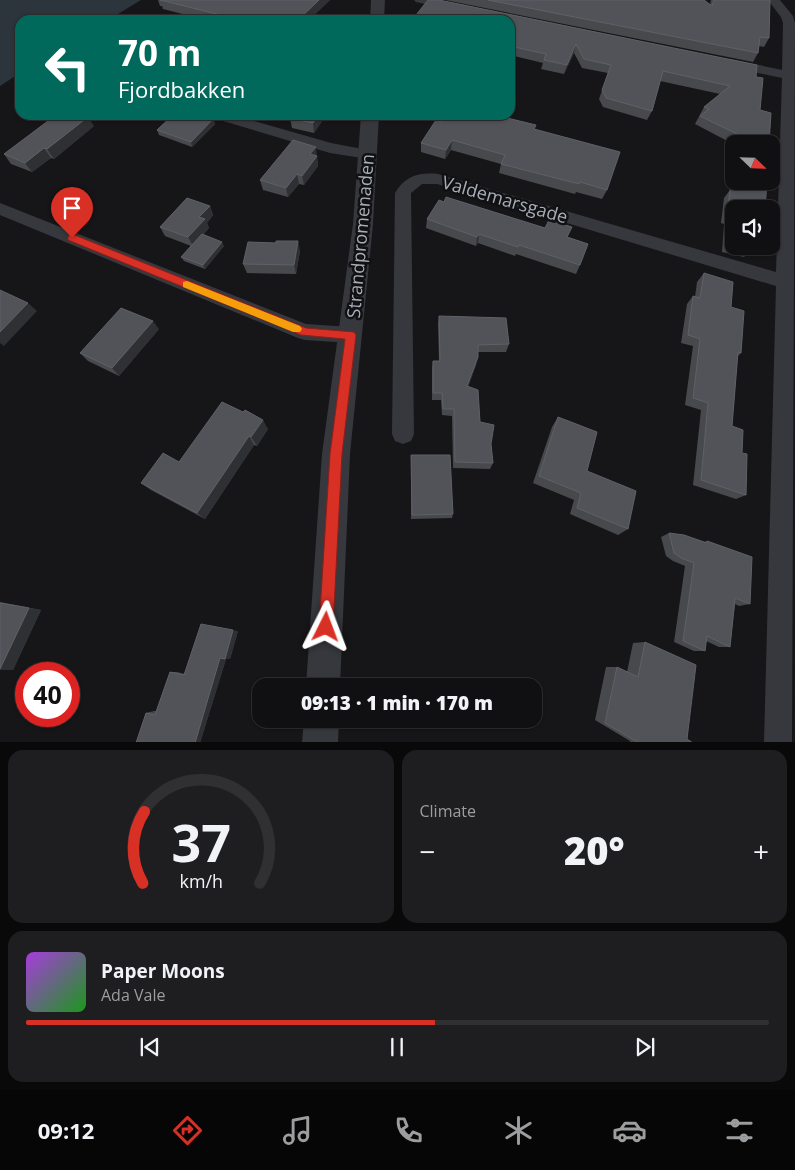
<!DOCTYPE html>
<meta charset="utf-8">
<style>
:root{--surface:#101012;--page:#1e1e20;--text:#f1f3f6;--muted:#9c9d9f;--line:#303032;--accent:#d93025}
body{margin:0;font-family:"Open Sans",sans-serif;background:var(--page);color:var(--text);height:100vh;display:flex;flex-direction:column;font-size:19px;white-space:nowrap}
*{box-sizing:border-box;margin:0}
p{font-size:16px;color:var(--muted)}
.icon{flex:none;width:28px;height:28px;fill:none;stroke:currentColor;stroke-width:2;stroke-linecap:round;stroke-linejoin:round}
.map{position:relative;height:742px;overflow:hidden}
.side{display:flex;flex-direction:column;gap:8px;padding:8px;background:#09090a;flex:1}
.side>*{flex:none}
.guide{position:absolute;left:15px;top:15px;width:500px;height:105px;border-radius:15px;box-shadow:0 1px 4px #0004,0 0 0 1px var(--line);background:#00695c;color:#fff;overflow:hidden}
.needle{width:32px;rotate:113deg}
.buttons{position:absolute;left:725px;top:135px;display:grid;gap:10px}
.buttons a{display:grid;place-items:center;width:55px;height:55px;border-radius:10px;background:var(--surface);box-shadow:0 1px 4px #0004,0 0 0 1px var(--line);font-size:25px}
.speed{position:absolute;left:15px;top:662px;display:flex;gap:10px;font-size:25px;font-weight:700;text-align:center}
.speed>*{display:grid;place-content:center;width:65px;height:65px;border-radius:50%;background:var(--surface);box-shadow:0 1px 4px #0004,0 0 0 1px var(--line);line-height:1}
.speed .limit{border:8px solid #d22;background:#fff;color:#111}
.pin{position:absolute;display:grid;place-items:center;width:42px;height:42px;color:#fff;margin:-51px -21px;border-radius:50% 50% 50% 0;rotate:-45deg;box-shadow:0 0 5px #0007}
.pin .icon{rotate:45deg}
.me{position:absolute;width:55px;margin:-28px;rotate:3deg;stroke-linejoin:round;filter:drop-shadow(0 0 4px #0008)}
.turn{display:flex;align-items:center;gap:18px;height:105px;padding:0 20px;font-size:22px}
.turn .icon{width:65px;height:65px;stroke-width:2.5}
.turn b{display:block;font-size:35px;line-height:42px}
.big{font-size:38px;font-weight:800;line-height:1.1}
.side .card{flex:1;display:flex;flex-direction:column;justify-content:center;gap:8px;min-width:0;padding:0 18px;border-radius:15px;background:var(--page)}
.side .dial{align-items:center;gap:0}
.dial svg{height:130px;overflow:visible;fill:none;stroke:var(--line);stroke-width:7;stroke-linecap:round;text-anchor:middle}
.dial text{fill:var(--text);stroke:none}
.song{display:flex;align-items:center;gap:15px}
.cover{width:60px;height:60px;border-radius:8px;background:linear-gradient(135deg,hsl(280 70% 55%),hsl(120 70% 35%))}
.played{height:5px;border-radius:2px;background:linear-gradient(90deg,var(--accent) 55%,var(--line) 55%)}
.keys{display:flex;justify-content:space-around;direction:ltr}
.heat{display:flex;justify-content:space-between;align-items:center;font-size:28px;direction:ltr}
.side .tiles{flex:1;display:grid;gap:8px;grid-template-columns:1fr 1fr}
.card:last-child{grid-column:span 2}
.trip{position:absolute;left:252px;top:678px;width:290px;height:50px;border-radius:15px;background:var(--surface);box-shadow:0 1px 4px #0004,0 0 0 1px var(--line);font-weight:800;line-height:50px;text-align:center}
.menu{display:flex;height:80px;justify-content:space-around;align-items:center;background:#060607;color:var(--muted)}
.menu .icon{width:35px;height:35px}
.menu .on{color:var(--accent)}
.menu b{font-size:22px;color:var(--text)}
.map>svg:first-child{display:block}
</style>
<div class="map">
<svg width="795" height="743" viewBox="0 0 795 743">
<rect width="100%" height="100%" fill="#161618"/>
<path fill="#2c353c" d="M 0,0 L 141,0 L 108,20 L 20,20 L 20,73 L 0,86 Z"/>
<g fill="none" stroke-linecap="round" stroke-linejoin="round">
<path fill="#37383d" fill-rule="evenodd" d="M 414,0 L 436,0 L 456,5 L 458,7 L 452,10 L 416,2 Z
M 768,0 L 780,0 L 793,16 L 795,23 L 792,743 L 764,743 L 776,286 L 437,184 L 422,184 L 411,193 L 414,434 L 411,441 L 403,444 L 395,441 L 392,434 L 395,193 C 405,176 419,172 438,174 L 776,272 L 782,78 L 726,66 L 725,63 L 731,59 L 782,70 L 783,23 L 781,17 Z
M 211,115 L 233,115 L 331,143 L 373,151 L 375,154 L 373,157 L 368,159 L 330,153 L 213,118 Z
M 0,203 L 306,324 L 351,327 L 358,329 L 361,335 L 358,341 L 351,343 L 305,340 L 298,338 L 0,215 Z"/>
<path fill="#37383d" fill-rule="evenodd" d="M 371,0 L 385,0 L 384,20 L 370,20 Z
M 361,115 L 379,115 L 373,224 L 350,454 L 340,686 L 306,686 L 322,454 L 353,224 Z
M 304,719 L 339,719 L 338,743 L 302,743 Z"/>
</g>
<path fill="#47494d" d="M 158,0 L 330,0 L 309,20 L 206,20 L 163,9 L 162,6 L 160,6 Z
M 428,0 L 756,77 L 760,110 L 769,144 L 734,144 L 734,156 L 732,155 L 733,144 L 695,124 L 704,107 L 720,94 L 660,81 L 652,111 L 647,120 L 603,107 L 599,99 L 608,73 L 582,68 L 574,53 L 564,74 L 541,69 L 543,63 L 510,55 L 510,20 Z
M 445,0 L 704,0 L 710,5 L 711,0 L 770,0 L 769,38 L 764,47 L 759,46 L 758,53 L 753,62 Z
M 292,115 L 326,115 L 314,133 L 292,128 L 290,118 Z
M 213,119 L 215,124 L 192,147 L 159,135 L 157,130 Z
M 442,122 L 534,129 L 607,190 L 602,199 L 576,192 L 575,194 L 499,173 L 501,164 L 451,150 L 445,159 L 421,152 L 421,143 Z
M 94,126 L 54,159 L 51,158 L 32,172 L 11,164 L 4,154 Z
M 318,156 L 317,157 L 318,166 L 304,185 L 299,184 L 288,197 L 263,190 L 260,180 Z
M 734,172 L 734,181 L 767,181 L 734,209 L 734,246 L 751,246 L 751,249 L 744,257 L 722,252 L 724,224 L 721,223 L 724,198 L 730,190 L 732,190 Z
M 444,202 L 567,237 L 580,265 L 576,274 L 516,254 L 515,256 L 478,243 L 476,246 L 426,228 L 427,219 Z
M 210,206 L 213,215 L 207,223 L 209,228 L 203,235 L 224,246 L 205,269 L 184,261 L 181,257 L 191,246 L 165,236 L 160,227 Z
M 300,251 L 296,274 L 247,273 L 243,264 Z
M 704,273 L 731,307 L 741,353 L 737,357 L 732,426 L 742,453 L 746,495 L 736,499 L 693,485 L 701,410 L 685,405 L 693,346 L 681,343 L 687,304 L 693,296 L 695,297 L 697,282 Z
M 439,316 L 509,344 L 506,352 L 478,352 L 476,365 L 468,387 L 480,422 L 491,444 L 493,463 L 490,469 L 453,468 L 452,416 L 442,415 L 441,400 L 432,400 L 432,368 L 433,361 L 439,361 L 438,324 Z
M 159,329 L 119,376 L 88,361 L 80,353 Z
M 558,417 L 587,471 L 628,529 L 618,535 L 570,514 L 574,500 L 533,483 L 552,427 Z
M 268,429 L 257,446 L 254,445 L 205,519 L 151,490 L 141,483 L 179,462 Z
M 411,455 L 453,514 L 452,518 L 411,519 Z
M 669,533 L 704,542 L 707,541 L 750,604 L 739,606 L 735,604 L 730,647 L 719,647 L 706,641 L 705,651 L 694,651 L 674,642 L 685,566 L 673,561 L 666,556 L 661,537 Z
M 0,602 L 41,610 L 13,670 L 0,670 Z
M 238,631 L 230,659 L 226,659 L 200,743 L 146,713 L 154,711 L 156,711 L 170,672 L 177,672 L 185,674 Z
M 645,642 L 687,739 L 693,743 L 630,743 L 630,741 L 595,720 L 606,667 L 617,667 L 627,672 L 633,643 Z"/>
<path fill="#2f3033" d="M 319,0 L 330,0 L 309,20 L 298,20 Z
M 576,44 L 574,53 L 564,74 L 567,65 Z
M 318,115 L 326,115 L 314,133 L 313,123 Z
M 88,117 L 94,126 L 54,159 L 47,149 Z
M 213,119 L 215,124 L 192,147 L 191,142 Z
M 452,140 L 451,150 L 445,159 L 446,150 Z
M 316,147 L 318,166 L 304,185 L 302,176 L 310,154 Z
M 44,148 L 51,158 L 32,172 L 25,163 Z
M 297,174 L 299,184 L 288,197 L 286,188 Z
M 210,206 L 213,215 L 207,223 L 209,228 L 193,246 L 188,237 L 199,217 Z
M 479,234 L 478,243 L 476,246 L 477,237 Z
M 298,241 L 300,251 L 296,274 L 294,265 Z
M 222,242 L 224,246 L 205,269 L 203,265 Z
M 28,303 L 37,311 L 4,346 L 0,343 L 0,332 Z
M 153,321 L 159,329 L 119,376 L 112,368 Z
M 478,357 L 476,365 L 466,393 L 467,386 Z
M 263,420 L 268,429 L 257,446 L 251,437 Z
M 249,436 L 254,445 L 205,519 L 197,513 Z
M 29,608 L 41,610 L 13,670 L 0,670 L 0,669 Z
M 233,630 L 238,631 L 230,659 L 226,659 L 200,743 L 195,743 L 220,658 Z"/>
<path fill="#525359" stroke="#5f6168" d="M 160,0 L 319,0 L 298,20 L 219,20 L 221,15 Z
M 428,0 L 439,0 L 757,65 L 756,77 L 763,78 L 760,110 L 771,113 L 769,144 L 738,144 L 739,135 L 700,116 L 709,109 L 704,107 L 730,86 L 663,71 L 652,111 L 606,98 L 602,90 L 611,65 L 584,59 L 576,44 L 567,65 L 544,60 L 546,54 L 510,46 L 510,20 L 412,20 Z
M 488,0 L 704,0 L 712,6 L 714,0 L 770,0 L 769,38 L 760,37 L 758,53 Z
M 56,115 L 83,115 L 88,117 L 47,149 L 44,148 L 25,163 L 4,154 Z
M 173,115 L 200,115 L 213,119 L 191,142 L 157,130 Z
M 292,115 L 318,115 L 313,123 L 290,118 Z
M 446,115 L 495,115 L 536,125 L 534,129 L 620,152 L 607,190 L 580,182 L 579,184 L 501,164 L 505,155 L 452,140 L 446,150 L 421,143 L 436,120 L 442,122 Z
M 293,140 L 316,147 L 310,154 L 317,156 L 302,176 L 297,174 L 286,188 L 260,180 Z
M 738,181 L 767,181 L 765,209 L 734,209 L 734,245 L 728,244 L 730,215 L 727,215 L 730,190 L 737,191 Z
M 446,197 L 545,228 L 549,220 L 572,227 L 567,237 L 588,244 L 580,265 L 519,245 L 518,247 L 479,234 L 477,237 L 427,219 L 439,200 L 444,202 Z
M 187,198 L 210,206 L 199,217 L 205,219 L 188,237 L 160,227 Z
M 202,234 L 222,242 L 203,265 L 181,257 Z
M 276,241 L 298,241 L 294,265 L 243,264 L 248,242 L 276,243 Z
M 739,246 L 751,246 L 751,249 Z
M 704,273 L 733,282 L 731,307 L 744,311 L 741,353 L 738,352 L 732,426 L 743,430 L 742,453 L 747,454 L 746,495 L 701,480 L 708,403 L 693,398 L 700,339 L 688,335 L 693,296 L 700,298 Z
M 0,290 L 28,303 L 0,332 Z
M 121,308 L 153,321 L 112,368 L 80,353 Z
M 439,316 L 506,318 L 509,344 L 478,345 L 478,357 L 467,386 L 478,390 L 480,422 L 494,425 L 491,444 L 493,463 L 455,462 L 454,409 L 443,409 L 442,393 L 433,393 L 433,361 L 440,361 Z
M 222,402 L 243,412 L 245,410 L 263,420 L 251,437 L 249,436 L 197,513 L 141,483 L 163,453 L 179,462 Z
M 558,417 L 597,432 L 587,471 L 636,491 L 628,529 L 577,508 L 581,493 L 539,476 Z
M 411,455 L 450,455 L 453,514 L 412,515 Z
M 669,533 L 684,535 L 707,543 L 707,541 L 752,557 L 750,604 L 735,598 L 730,647 L 707,636 L 705,651 L 683,641 L 694,563 L 681,558 L 674,553 Z
M 0,603 L 29,608 L 0,669 Z
M 201,624 L 233,630 L 225,659 L 220,658 L 195,743 L 136,743 L 146,713 L 155,715 L 170,672 L 184,675 Z
M 645,642 L 696,665 L 687,739 L 693,743 L 639,743 L 605,723 L 617,667 L 638,677 Z"/>
<path fill="#d93025" stroke="#8d1f18" d="M 72,234 L 306,328 L 354,332 L 356,335 L 342,454 L 333,627 L 331,632 L 326,634 L 321,632 L 319,627 L 330,454 L 345,339 L 301,335 L 68,240 L 68,236 Z"/>
<path fill="#f59e0b" d="M 187,281 L 300,326 L 302,329 L 300,332 L 293,332 L 183,287 L 183,282 Z"/>
<g text-anchor="middle" dominant-baseline="central" stroke-width="5" stroke-linejoin="round" paint-order="stroke">
<g font-size="18" fill="#a8adb8" stroke="#111113">
<text transform="translate(505 199) rotate(16)">Valdemarsgade</text>
<text transform="translate(360 236) rotate(-85)">Strandpromenaden</text>
</g>
</g>
</svg>
<div class="buttons">
<a><svg class="needle" viewBox="-14 -14 28 28"><path d="M0-13l5 13h-10z" fill="#e53935"/><path d="M0 13l5-13h-10z" fill="#9c9d9f"/></svg></a>
<a><svg class="icon" aria-label="sound" viewBox="0 0 24 24"><path d="M4 9h4l5-4v14l-5-4H4zM17 9q2 3 0 6"/></svg></a>
</div>
<div class="speed"><div class="limit">40</div></div>
<div class="pin" style="left:72px;top:238px;background:#d93025"><svg class="icon" aria-label="arrive" viewBox="0 0 24 24"><path d="M6 21V4h12l-3 4 3 4H6"/></svg></div>
<svg class="me" style="left:326px;top:627px" viewBox="-20 -20 40 40"><path d="M0-17L14 15 0 8-14 15z" fill="#d93025" stroke="#fff" stroke-width="4"/></svg>
<div class="trip">09:13 · 1 min · 170 m</div>
<div class="guide">
<div class="turn"><svg class="icon" aria-label="left" viewBox="0 0 24 24"><path d="M17 20v-9H6M10 6l-5 5 5 5"/></svg><div><b>70 m</b>Fjordbakken</div></div>
</div>
</div>
<section class="side">
<div class="tiles">
<div class="card dial"><svg viewBox="0 0 100 80">
<path d="M14 69A42 42 0 1 1 86 69"/>
<path d="M14 69A42 42 0 0 1 15 25" stroke="#d93025"/>
<text x="50" y="56" font-size="32" font-weight="700">37</text>
<text x="50" y="72" font-size="11">km/h</text>
</svg></div>
<div class="card"><p>Climate</p>
<div class="heat"><a>−</a><b class="big">20°</b><a>+</a></div>
</div>
<div class="card">
<div class="song"><i class="cover"></i><div><b>Paper Moons</b><p>Ada Vale</p></div></div>
<div class="played"></div>
<div class="keys"><svg class="icon" aria-label="previous" viewBox="0 0 24 24"><path d="M18 5L8 12l10 7zM5 5v14"/></svg><svg class="icon" aria-label="pause" viewBox="0 0 24 24"><path d="M8 5v14M16 5v14"/></svg><svg class="icon" aria-label="next" viewBox="0 0 24 24"><path d="M6 5l10 7-10 7zM19 5v14"/></svg></div>
</div>
</div>
</section>
<nav class="menu">
<b>09:12</b>
<svg class="icon on" aria-label="directions" viewBox="0 0 24 24"><path d="M12 3l9 9-9 9-9-9zM9 14v-3h6M13 9l2 2-2 2"/></svg>
<svg class="icon" aria-label="music" viewBox="0 0 24 24"><path d="M9 18V5l10-2v13"/><circle cx="6" cy="18" r="3"/><circle cx="16" cy="16" r="3"/></svg>
<svg class="icon" aria-label="phone" viewBox="0 0 24 24"><path d="M5 4h4l2 5-3 2q2 4 5 5l2-3 5 2v4C11 20 4 13 5 4z"/></svg>
<svg class="icon" aria-label="climate" viewBox="0 0 24 24"><path d="M12 3v18M4 7l16 10M4 17L20 7"/></svg>
<svg class="icon" aria-label="car" viewBox="0 0 24 24"><path d="M5 17H2v-5l4-1 3-4h7l3 4 3 1v5h-3M9 17h6M6 11h13"/><circle cx="7" cy="17" r="2"/><circle cx="17" cy="17" r="2"/></svg>
<svg class="icon" aria-label="filters" viewBox="0 0 24 24"><path d="M4 7h16M4 17h16"/><circle cx="9" cy="7" r="2"/><circle cx="15" cy="17" r="2"/></svg>
</nav>
